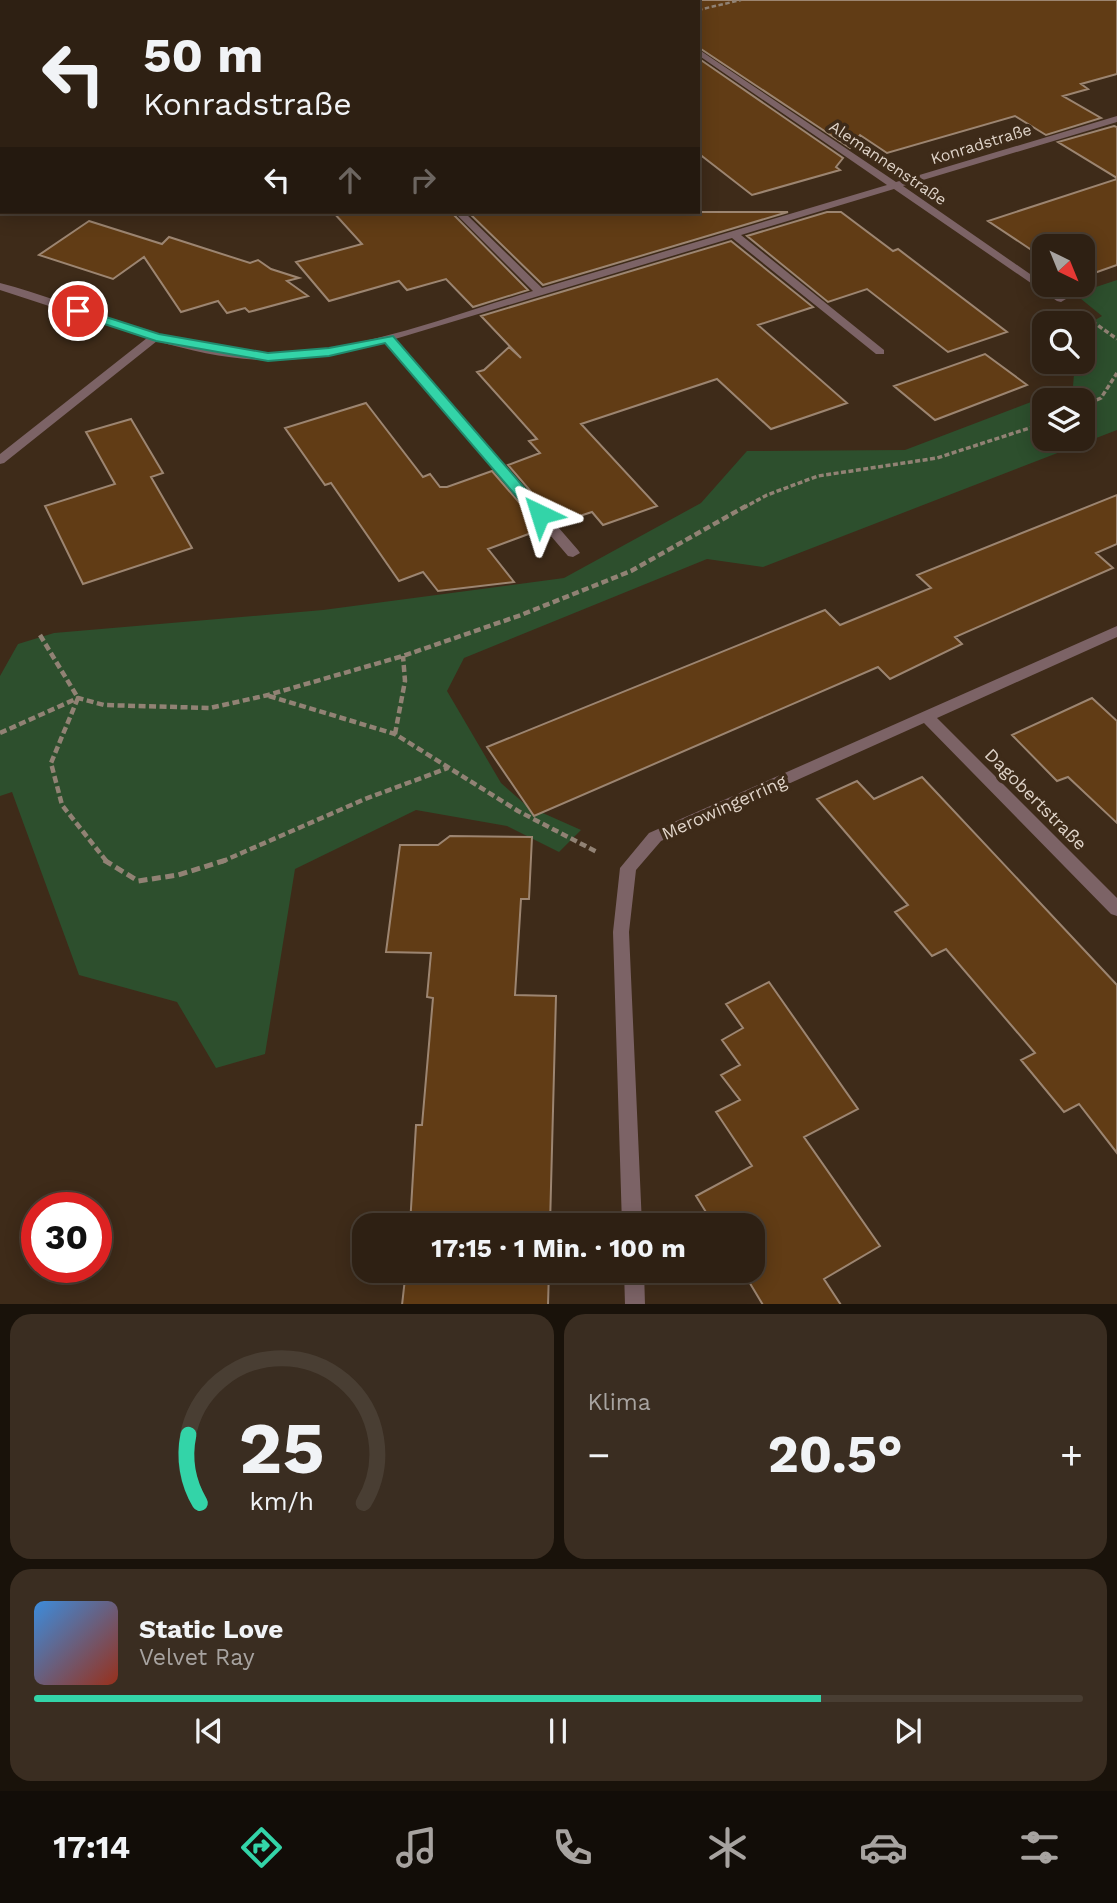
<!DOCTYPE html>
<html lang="de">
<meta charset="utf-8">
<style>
:root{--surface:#2e2013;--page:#3a2d21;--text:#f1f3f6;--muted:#a7a3a0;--line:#493e33;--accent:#33d4a8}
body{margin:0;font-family:"Work Sans",sans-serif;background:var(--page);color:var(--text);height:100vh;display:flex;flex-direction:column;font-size:26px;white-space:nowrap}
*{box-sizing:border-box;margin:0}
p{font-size:23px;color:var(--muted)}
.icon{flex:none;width:38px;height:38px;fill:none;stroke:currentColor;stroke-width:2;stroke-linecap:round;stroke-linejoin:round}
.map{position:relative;height:1304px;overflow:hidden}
.drawer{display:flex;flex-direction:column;gap:10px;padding:10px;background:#19120a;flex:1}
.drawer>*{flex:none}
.banner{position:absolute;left:0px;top:0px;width:700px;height:214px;box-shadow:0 4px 18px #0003,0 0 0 2px var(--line);background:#2e2013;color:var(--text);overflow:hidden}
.needle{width:46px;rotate:137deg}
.fabs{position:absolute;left:1032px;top:234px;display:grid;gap:14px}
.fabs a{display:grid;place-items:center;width:63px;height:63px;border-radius:14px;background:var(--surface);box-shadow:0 4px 18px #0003,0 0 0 2px var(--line);font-size:35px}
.speed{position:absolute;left:21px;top:1192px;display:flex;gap:14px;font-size:35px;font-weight:700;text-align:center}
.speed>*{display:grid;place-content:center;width:91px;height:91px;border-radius:50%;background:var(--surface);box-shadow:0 4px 18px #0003,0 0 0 2px var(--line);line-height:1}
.speed .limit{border:10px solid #d22;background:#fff;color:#111}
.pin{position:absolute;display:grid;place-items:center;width:60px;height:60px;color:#fff;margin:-30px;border:4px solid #fff;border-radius:50%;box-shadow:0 2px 7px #0007}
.me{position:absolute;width:77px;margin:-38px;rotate:319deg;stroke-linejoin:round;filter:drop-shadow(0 0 5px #0008)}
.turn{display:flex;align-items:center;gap:24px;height:147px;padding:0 28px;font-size:32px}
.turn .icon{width:91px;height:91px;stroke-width:2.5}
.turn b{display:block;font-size:49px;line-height:60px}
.lanes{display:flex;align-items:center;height:66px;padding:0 28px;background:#0003;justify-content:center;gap:35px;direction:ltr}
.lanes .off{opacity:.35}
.big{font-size:52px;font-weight:700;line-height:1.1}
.drawer .tile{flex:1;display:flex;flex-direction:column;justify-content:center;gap:10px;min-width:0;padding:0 24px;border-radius:21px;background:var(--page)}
.drawer .dial{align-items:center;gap:0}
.dial svg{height:182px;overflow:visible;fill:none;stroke:var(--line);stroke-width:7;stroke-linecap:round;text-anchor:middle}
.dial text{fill:var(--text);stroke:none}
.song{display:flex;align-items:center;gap:21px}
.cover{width:84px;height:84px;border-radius:10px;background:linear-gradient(135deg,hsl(210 70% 55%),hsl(10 70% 35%))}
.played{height:7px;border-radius:4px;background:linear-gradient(90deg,var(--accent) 75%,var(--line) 75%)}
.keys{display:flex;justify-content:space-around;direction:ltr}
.heat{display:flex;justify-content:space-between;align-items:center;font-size:38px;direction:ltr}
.drawer .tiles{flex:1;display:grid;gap:10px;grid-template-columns:1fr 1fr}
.tile:last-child{grid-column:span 2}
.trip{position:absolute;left:352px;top:1213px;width:413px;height:70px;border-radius:21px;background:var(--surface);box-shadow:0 4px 18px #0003,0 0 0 2px var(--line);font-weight:700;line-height:70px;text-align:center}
.menu{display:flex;height:112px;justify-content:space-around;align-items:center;background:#120d08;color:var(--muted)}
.menu .icon{width:49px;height:49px}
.menu .current{color:var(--accent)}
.menu b{font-size:32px;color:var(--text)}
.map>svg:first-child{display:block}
</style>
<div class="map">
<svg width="1117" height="1305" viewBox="0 0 1117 1305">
<rect width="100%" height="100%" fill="#3e2b19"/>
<path fill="#2d4f2d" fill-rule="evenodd" d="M 1117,280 L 1117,430 L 763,567 L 707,559 L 464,658 L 447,691 L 501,783 L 527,806 L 581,830 L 559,852 L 507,826 L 416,810 L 295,869 L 265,1054 L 216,1068 L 177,1002 L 79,975 L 12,792 L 0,796 L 0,676 L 18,644 L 54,633 L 323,610 L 564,578 L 701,503 L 747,451 L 905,450 L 1073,386 L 1075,362 L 1083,362 L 1083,327 L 1102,316 L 1075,294 ZM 1045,401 L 1083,401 L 1083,439 L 1045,439 Z"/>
<path fill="#613c15" stroke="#9c8571" stroke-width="2" d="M 698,0 L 1117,0 L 1117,74 L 1081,84 L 1088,89 L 1063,96 L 1101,118 L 1046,135 L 1015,116 L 887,153 L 860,135 L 850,148 L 698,47 Z
M 698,58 L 843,158 L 836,167 L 840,170 L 752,195 L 698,153 Z
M 1114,126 L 1117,127 L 1117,178 L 1058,142 Z
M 1117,179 L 1117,265 L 1083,277 L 1083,247 L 1045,247 L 1045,259 L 988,221 Z
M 333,212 L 451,212 L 528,290 L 473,307 L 446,279 L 407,290 L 399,281 L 329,301 L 296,262 L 362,244 Z
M 468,212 L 788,212 L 543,285 Z
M 827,212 L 841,212 L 893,251 L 898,249 L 1007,332 L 948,352 L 867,289 L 828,302 L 747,236 Z
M 89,221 L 162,244 L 169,237 L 250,263 L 258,260 L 271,269 L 299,278 L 287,281 L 308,296 L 249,312 L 245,308 L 227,313 L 218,301 L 181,312 L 144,257 L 113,279 L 39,255 Z
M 731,241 L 813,307 L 758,325 L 847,403 L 771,429 L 717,379 L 581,424 L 657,506 L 603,525 L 592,512 L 558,523 L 508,465 L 540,453 L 529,441 L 537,439 L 477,372 L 484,370 L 509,347 L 521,358 L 481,316 Z
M 985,354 L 1027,385 L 935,420 L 894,386 Z
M 366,403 L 423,477 L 430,474 L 440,487 L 447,487 L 492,471 L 542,529 L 488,549 L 514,582 L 438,591 L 423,572 L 399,581 L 331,483 L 325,485 L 285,428 Z
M 131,419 L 163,473 L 151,477 L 192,548 L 83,584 L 45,506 L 115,484 L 86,432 Z
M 1117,495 L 1117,544 L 1096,553 L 1113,568 L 955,637 L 962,644 L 890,679 L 878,667 L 534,816 L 487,747 L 825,610 L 840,625 L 931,588 L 917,575 Z
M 1092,698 L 1117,721 L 1117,823 L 1068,777 L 1057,781 L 1012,735 Z
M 922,777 L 1117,985 L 1117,1153 L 1079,1104 L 1064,1112 L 1021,1060 L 1035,1053 L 946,949 L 932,956 L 895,912 L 908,905 L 817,799 L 857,781 L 874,799 Z
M 450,836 L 532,837 L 529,899 L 521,899 L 515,995 L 556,996 L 550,1225 L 410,1225 L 416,1125 L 422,1125 L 433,998 L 427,997 L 431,953 L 386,952 L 400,845 L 438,845 Z
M 769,982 L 858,1109 L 804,1137 L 880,1246 L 824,1279 L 841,1305 L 763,1305 L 742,1270 L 752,1270 L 752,1225 L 714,1225 L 696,1196 L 752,1166 L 716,1112 L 740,1100 L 721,1075 L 740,1065 L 722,1040 L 743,1028 L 726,1004 Z
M 406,1270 L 549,1270 L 548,1305 L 402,1305 Z"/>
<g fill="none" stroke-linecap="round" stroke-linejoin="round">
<path stroke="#918274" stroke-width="2.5" stroke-dasharray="4.5 2.5" stroke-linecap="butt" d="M 576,2 L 584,0
M 698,10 L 741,0"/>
<path stroke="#918274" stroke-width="3.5" stroke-dasharray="5 2.5" stroke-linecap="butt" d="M 1086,317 L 1117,339
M 1083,406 L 1101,398 L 1117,373
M 743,508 L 767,495 L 818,476 L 937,458 L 1045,423"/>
<path stroke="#918274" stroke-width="4.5" stroke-dasharray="7 3.5" stroke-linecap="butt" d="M 40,635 L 78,698 L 51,763 L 62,805 L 107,862
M 269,696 L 395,734 L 518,811 L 597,852
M 0,733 L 78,698 L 104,705 L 210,708 L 268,695 L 403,656 L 521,615 L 631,571 L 746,506
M 395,734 L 405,681 L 403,656
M 221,862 L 365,799 L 448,768"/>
<path stroke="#918274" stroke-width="5" stroke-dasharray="9 4.5" stroke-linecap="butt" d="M 104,860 L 138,881 L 178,875 L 226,860"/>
<path fill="#7c6366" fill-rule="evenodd" d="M 37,0 L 45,0 L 36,2 Z
M 635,0 L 644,0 L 646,2 L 636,2 Z
M 698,49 L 896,182 L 1117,116 L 1117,122 L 903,186 L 1066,299 L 1061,302 L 1057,301 L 894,189 L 741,235 L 884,350 L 884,354 L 876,354 L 732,238 L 395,339 L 578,550 L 580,553 L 573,557 L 568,556 L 385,342 C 352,350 319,358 285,360 C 242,362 198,353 157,341 L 4,463 L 0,464 L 0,454 L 147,338 L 0,290 L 0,283 C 79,304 152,340 234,351 C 333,363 439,319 533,291 L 454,212 L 464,212 L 542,288 L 887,185 L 698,55 Z
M 2,73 L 2,81 L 0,82 L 0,74 Z
M 1117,626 L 1117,637 L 937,718 L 1117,898 L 1117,916 L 1111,914 L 924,723 L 661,841 L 636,870 L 629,932 L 642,1225 L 622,1225 L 613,932 L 620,868 L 649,833 Z
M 624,1270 L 644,1270 L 645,1305 L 625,1305 Z"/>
</g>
<path fill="#33d4a8" stroke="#218a6d" stroke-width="2" d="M 78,308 L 159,334 L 268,353 L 329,348 L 393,336 L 547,514 L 540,519 L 535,518 L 385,343 L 329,356 L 268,361 L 156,341 L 74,314 L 74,309 Z"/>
<g text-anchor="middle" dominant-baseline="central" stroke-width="7" stroke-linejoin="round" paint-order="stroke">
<g font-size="16" fill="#dfd3c8" stroke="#3e2b19">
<text transform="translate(981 144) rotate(-17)">Konradstraße</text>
<text transform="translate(888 163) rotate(34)">Alemannenstraße</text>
</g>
<g font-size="18" fill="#dfd3c8" stroke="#3e2b19">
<text transform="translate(1036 799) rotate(45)">Dagobertstraße</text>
<text transform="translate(724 807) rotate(-24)">Merowingerring</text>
</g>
</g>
</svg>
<div class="fabs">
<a><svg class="needle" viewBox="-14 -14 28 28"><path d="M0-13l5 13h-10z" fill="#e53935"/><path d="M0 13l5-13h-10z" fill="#a7a3a0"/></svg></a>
<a><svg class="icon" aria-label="search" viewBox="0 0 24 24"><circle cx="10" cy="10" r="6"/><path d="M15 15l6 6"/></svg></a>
<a><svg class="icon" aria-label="layers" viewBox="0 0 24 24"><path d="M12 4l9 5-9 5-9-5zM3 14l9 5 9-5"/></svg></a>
</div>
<div class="speed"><div class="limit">30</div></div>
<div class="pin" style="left:78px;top:311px;background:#d93025"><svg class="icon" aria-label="arrive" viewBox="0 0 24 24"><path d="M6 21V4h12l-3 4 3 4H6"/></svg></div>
<svg class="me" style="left:540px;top:514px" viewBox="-20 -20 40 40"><path d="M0-17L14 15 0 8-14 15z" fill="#33d4a8" stroke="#fff" stroke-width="4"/></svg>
<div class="trip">17:15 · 1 Min. · 100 m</div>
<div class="banner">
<div class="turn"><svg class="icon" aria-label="left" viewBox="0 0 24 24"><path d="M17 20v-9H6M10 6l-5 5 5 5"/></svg><div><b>50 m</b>Konradstraße</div></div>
<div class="lanes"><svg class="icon" aria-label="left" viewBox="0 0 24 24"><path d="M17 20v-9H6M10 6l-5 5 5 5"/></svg><svg class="icon off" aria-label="ahead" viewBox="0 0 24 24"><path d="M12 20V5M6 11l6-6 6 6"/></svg><svg class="icon off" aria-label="right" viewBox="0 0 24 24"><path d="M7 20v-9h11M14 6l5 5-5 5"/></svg></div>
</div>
</div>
<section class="drawer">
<div class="tiles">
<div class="tile dial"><svg viewBox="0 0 100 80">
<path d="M14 69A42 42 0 1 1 86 69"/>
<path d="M14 69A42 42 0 0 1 9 39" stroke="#33d4a8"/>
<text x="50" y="56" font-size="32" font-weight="700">25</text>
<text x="50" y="72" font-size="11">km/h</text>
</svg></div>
<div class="tile"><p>Klima</p>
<div class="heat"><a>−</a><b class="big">20.5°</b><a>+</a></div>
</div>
<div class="tile">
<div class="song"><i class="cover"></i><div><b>Static Love</b><p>Velvet Ray</p></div></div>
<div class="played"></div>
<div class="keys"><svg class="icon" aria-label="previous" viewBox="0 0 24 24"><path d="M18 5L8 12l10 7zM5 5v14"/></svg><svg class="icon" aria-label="pause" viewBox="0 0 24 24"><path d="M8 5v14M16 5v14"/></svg><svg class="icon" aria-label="next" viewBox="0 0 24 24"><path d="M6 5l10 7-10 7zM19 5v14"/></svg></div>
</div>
</div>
</section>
<nav class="menu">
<b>17:14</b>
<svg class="icon current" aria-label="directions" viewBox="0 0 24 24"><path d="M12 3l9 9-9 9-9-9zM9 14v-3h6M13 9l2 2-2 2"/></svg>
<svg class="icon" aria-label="music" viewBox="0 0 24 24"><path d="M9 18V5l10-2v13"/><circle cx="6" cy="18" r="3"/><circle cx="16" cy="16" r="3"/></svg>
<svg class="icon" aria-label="phone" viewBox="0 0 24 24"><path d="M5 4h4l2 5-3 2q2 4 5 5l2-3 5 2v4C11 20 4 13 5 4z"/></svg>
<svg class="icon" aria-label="climate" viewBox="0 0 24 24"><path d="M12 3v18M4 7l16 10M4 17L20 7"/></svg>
<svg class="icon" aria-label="car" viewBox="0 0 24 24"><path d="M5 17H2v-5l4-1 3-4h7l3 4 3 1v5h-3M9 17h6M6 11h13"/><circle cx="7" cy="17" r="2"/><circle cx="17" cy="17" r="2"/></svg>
<svg class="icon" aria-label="filters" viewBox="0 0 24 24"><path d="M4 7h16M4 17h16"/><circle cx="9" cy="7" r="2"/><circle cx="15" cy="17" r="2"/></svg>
</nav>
